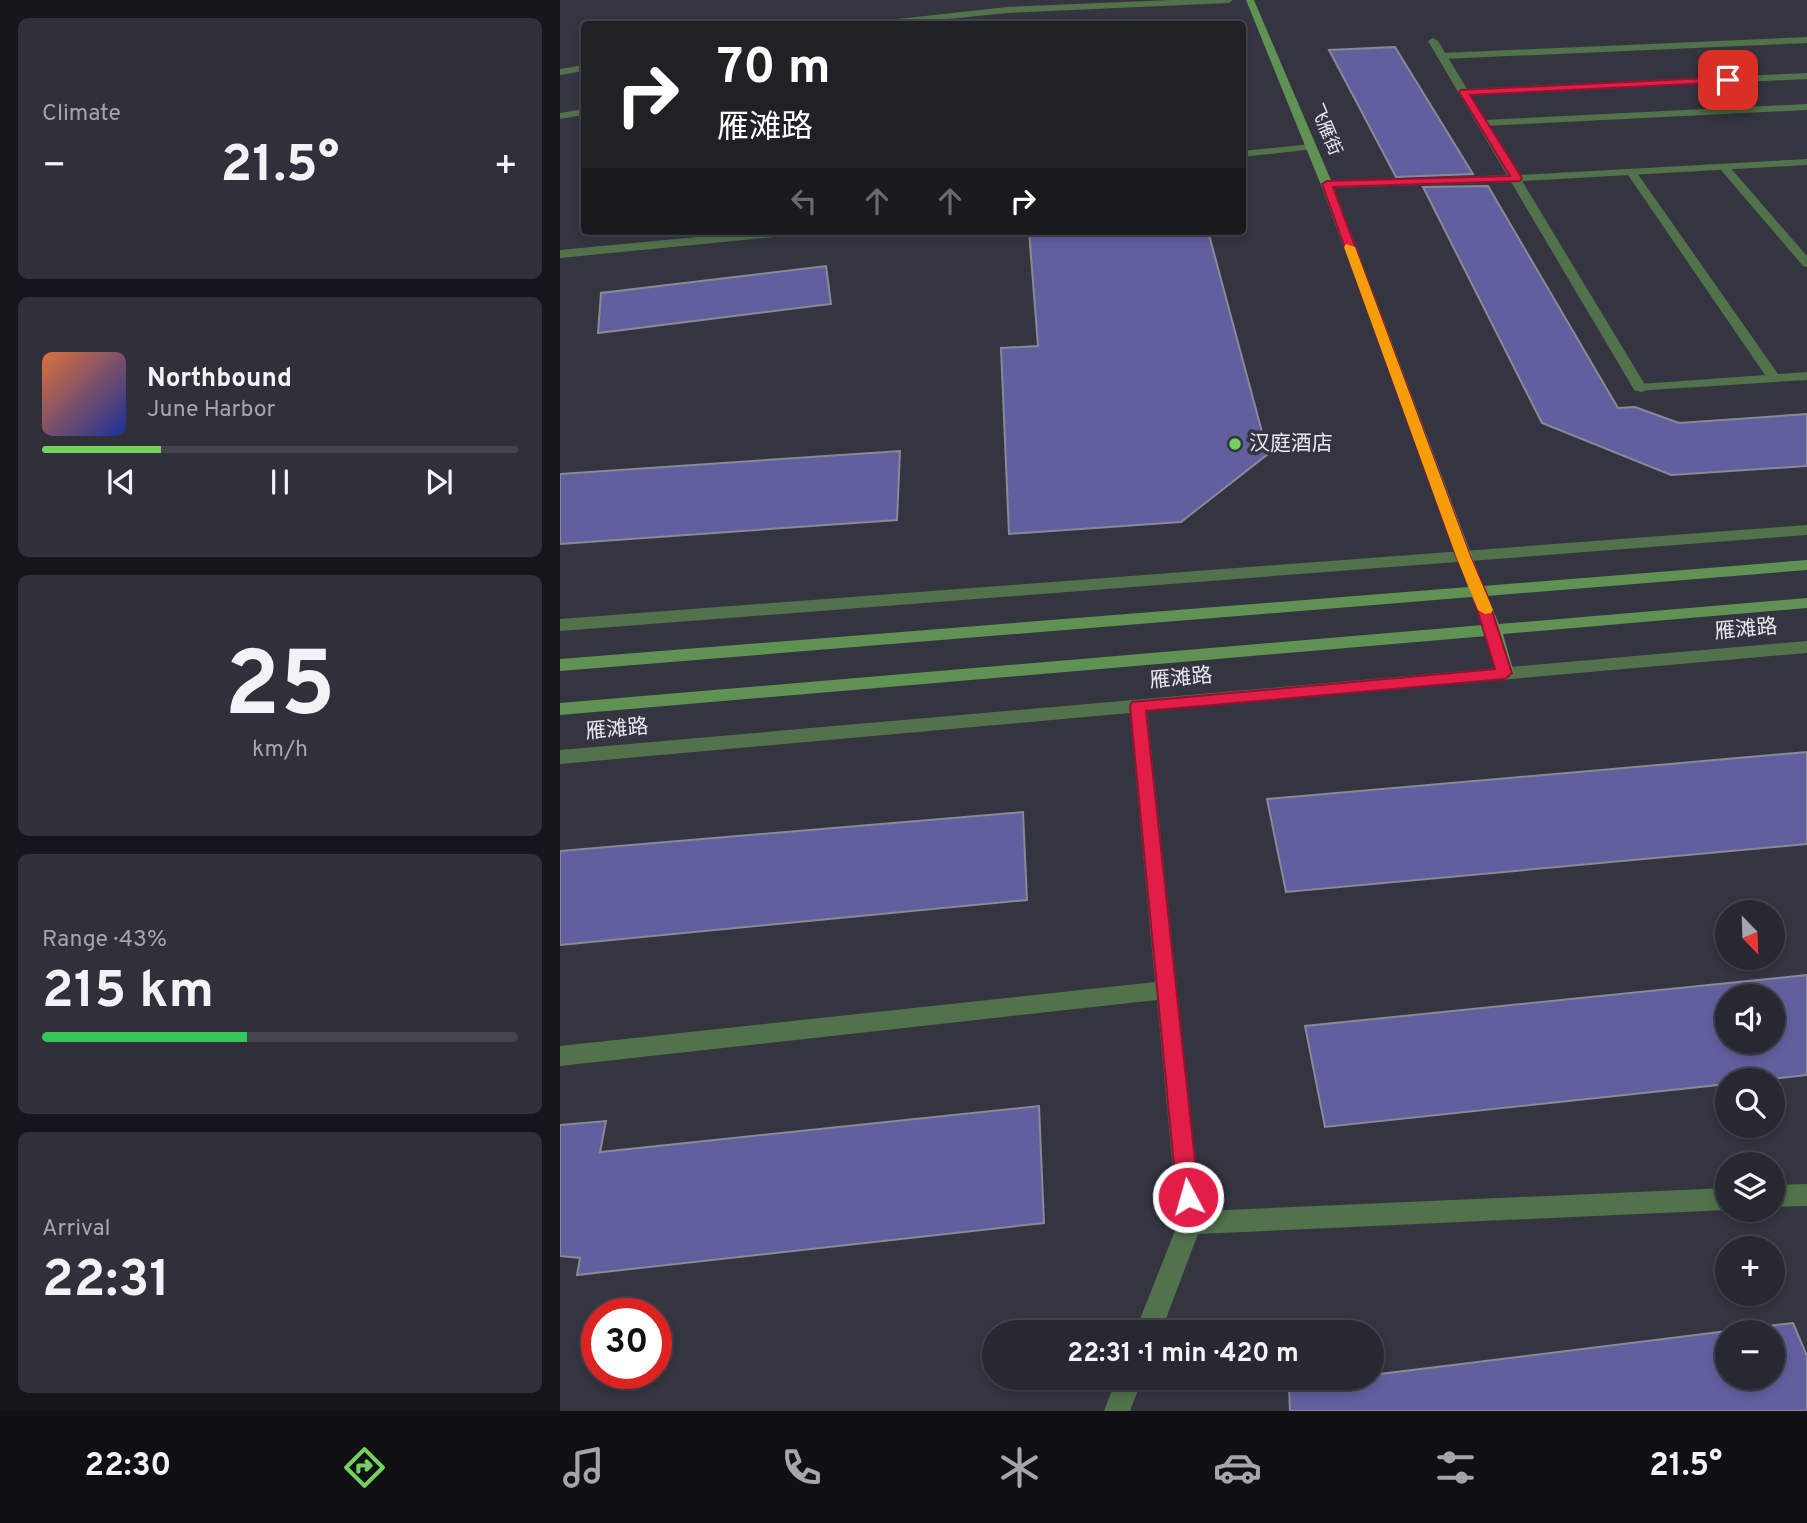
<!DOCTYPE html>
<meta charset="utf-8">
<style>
:root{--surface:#272831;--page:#2f3039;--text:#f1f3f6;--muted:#a4a6ab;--line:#43444d;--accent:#73d25d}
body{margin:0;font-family:Overpass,"Noto Sans SC",sans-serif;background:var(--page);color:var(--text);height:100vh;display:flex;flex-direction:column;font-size:26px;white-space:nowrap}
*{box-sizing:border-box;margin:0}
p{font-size:23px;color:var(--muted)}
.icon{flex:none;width:38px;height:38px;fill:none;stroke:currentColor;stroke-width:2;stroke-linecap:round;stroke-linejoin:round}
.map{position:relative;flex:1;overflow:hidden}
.side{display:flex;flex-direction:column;gap:18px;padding:18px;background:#15161b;width:560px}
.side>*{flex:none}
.hud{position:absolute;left:21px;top:21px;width:665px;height:214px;border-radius:7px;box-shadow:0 4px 10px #0003,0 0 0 2px var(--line);background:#202124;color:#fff;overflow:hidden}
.needle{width:46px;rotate:157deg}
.controls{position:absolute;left:1155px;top:900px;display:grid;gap:14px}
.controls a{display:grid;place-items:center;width:70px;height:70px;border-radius:50%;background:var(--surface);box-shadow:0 4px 10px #0003,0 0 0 2px var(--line);font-size:35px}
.speed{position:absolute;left:21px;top:1298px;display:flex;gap:14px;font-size:35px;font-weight:700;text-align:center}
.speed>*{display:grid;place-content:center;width:91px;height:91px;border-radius:50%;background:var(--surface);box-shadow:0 4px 10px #0003,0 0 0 2px var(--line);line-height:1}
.speed .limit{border:10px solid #d22;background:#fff;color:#111}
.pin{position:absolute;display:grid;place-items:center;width:60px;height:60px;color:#fff;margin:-30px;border-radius:14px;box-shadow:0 4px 10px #0006}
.me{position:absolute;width:77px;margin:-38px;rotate:354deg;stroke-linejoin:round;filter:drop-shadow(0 0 5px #0008)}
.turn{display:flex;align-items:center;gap:24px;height:147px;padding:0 21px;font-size:32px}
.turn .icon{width:91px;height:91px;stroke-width:2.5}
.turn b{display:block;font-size:49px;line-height:60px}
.lanes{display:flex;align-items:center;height:66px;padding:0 21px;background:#0003;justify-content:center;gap:35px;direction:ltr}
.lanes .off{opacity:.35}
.big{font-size:52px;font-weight:700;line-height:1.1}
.side .card{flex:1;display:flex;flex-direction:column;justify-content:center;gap:10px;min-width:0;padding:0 24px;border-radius:10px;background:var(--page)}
.side .dial{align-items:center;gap:0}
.dial b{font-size:91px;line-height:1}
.song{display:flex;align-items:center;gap:21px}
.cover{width:84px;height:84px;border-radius:10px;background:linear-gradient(135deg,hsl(20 70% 55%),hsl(230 70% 35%))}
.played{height:7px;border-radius:4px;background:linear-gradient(90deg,var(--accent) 25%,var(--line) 25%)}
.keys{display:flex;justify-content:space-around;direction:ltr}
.heat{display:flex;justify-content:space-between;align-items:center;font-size:38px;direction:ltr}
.charge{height:10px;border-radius:5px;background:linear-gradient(90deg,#34c759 43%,var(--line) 0)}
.trip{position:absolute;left:422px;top:1320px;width:402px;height:70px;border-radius:35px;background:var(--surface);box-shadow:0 4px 10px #0003,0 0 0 2px var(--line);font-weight:700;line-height:70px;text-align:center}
.tab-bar{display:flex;height:112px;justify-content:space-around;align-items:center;background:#101014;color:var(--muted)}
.tab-bar .icon{width:49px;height:49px}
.tab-bar .current{color:var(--accent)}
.tab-bar b{font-size:32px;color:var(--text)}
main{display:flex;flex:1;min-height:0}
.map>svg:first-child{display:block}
</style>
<main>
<section class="side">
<div class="card"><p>Climate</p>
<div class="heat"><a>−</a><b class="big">21.5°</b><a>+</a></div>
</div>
<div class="card">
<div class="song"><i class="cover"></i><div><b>Northbound</b><p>June Harbor</p></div></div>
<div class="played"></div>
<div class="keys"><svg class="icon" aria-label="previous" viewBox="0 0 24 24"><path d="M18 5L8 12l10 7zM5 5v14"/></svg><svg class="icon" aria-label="pause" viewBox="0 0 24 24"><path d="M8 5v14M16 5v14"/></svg><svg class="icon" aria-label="next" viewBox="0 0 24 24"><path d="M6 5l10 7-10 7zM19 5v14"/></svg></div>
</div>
<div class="card dial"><b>25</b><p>km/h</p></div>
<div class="card"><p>Range · 43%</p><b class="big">215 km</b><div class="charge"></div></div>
<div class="card"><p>Arrival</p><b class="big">22:31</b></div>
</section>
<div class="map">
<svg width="1247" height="1411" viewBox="0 0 1247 1411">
<rect width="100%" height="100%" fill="#343541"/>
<path fill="#625f9e" stroke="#898998" stroke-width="2" fill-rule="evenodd" d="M 835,47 L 913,174 L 836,177 L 769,50 Z
M 928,186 L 1058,408 L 1075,407 L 1119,423 L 1247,414 L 1247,466 L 1111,475 L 982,423 L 863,187 Z
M 469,231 L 648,231 L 708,454 L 621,522 L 449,534 L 441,348 L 478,346 Z
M 266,266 L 271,304 L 38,333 L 41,293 Z
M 340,451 L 337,520 L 0,544 L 0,474 Z
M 1247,752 L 1247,844 L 726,892 L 707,799 Z
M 463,812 L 467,900 L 0,945 L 0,851 Z
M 1247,975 L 1247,1075 L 1203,1080 L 1167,1080 L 1167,1084 L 765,1127 L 745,1026 ZM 1167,996 L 1213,996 L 1213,1041 L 1167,1041 Z
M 479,1106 L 484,1223 L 17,1275 L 20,1258 L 0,1256 L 0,1125 L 46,1121 L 40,1152 Z
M 1233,1323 L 1247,1356 L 1247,1411 L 730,1411 L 729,1385 L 812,1377 L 812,1375 ZM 1167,1332 L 1213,1332 L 1213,1377 L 1167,1377 Z"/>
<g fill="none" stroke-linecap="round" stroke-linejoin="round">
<path fill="#51724a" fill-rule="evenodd" d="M 610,0 L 673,0 L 669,3 L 447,13 L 339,24 L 314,24 L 319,21 L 447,7 Z
M 1247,37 L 1247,43 L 882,59 L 877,56 L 882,53 Z
M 24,65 L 24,71 L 0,75 L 0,69 Z
M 1247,104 L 1247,110 L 923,126 L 918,123 L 923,120 Z
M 24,109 L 24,115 L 0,119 L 0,113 Z
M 751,144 L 755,145 L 755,149 L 682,157 L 682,151 Z
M 1160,165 L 1168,165 L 1247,256 L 1247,267 L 1243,266 L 1160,169 Z
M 1071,169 L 1075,170 L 1218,374 L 1247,372 L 1247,380 L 1075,391 L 1073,388 L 1080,384 L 1205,375 L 1066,172 Z
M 199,231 L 241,231 L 235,235 L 0,258 L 0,250 Z"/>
<path fill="#51724a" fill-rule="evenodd" d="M 873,38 L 878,41 L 907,89 L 1247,73 L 1247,79 L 910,95 L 958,175 L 1247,159 L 1247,165 L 962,181 L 1087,388 L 1085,391 L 1080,392 L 1073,388 L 951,182 L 767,188 L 761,185 L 767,182 L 947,175 L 868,41 Z
M 1247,525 L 1247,535 L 0,631 L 0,619 Z
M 1247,641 L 1247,653 L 587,711 L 641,1211 L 1167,1188 L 1167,1209 L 1169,1209 L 1167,1210 L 638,1234 L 601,1332 L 575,1332 L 618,1223 L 597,1000 L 0,1066 L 0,1046 L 595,982 L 570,713 L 0,764 L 0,750 Z
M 1247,1184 L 1247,1206 L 1213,1207 L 1213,1185 Z
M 557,1377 L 583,1377 L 570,1411 L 544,1411 Z"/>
<path fill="#5f9253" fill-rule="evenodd" d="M 686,0 L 694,0 L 773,185 L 923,586 L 1247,560 L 1247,570 L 927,596 L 939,624 L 1247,598 L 1247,608 L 943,634 L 954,673 L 945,679 L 936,673 L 927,636 L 0,715 L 0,703 L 923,625 L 912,597 L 0,671 L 0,659 L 908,587 L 761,185 Z"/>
</g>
<path fill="#e11d48" stroke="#92132f" stroke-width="2" d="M 1168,77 L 1172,80 L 1171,82 L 910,95 L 962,178 L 960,181 L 773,187 L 910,556 L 926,592 L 952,673 L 945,679 L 586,711 L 639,1197 L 635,1204 L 628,1207 L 620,1204 L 617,1197 L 570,706 L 572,702 L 935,669 L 912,592 L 896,556 L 762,184 L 767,181 L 950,176 L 899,92 L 901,90 Z"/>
<path fill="#f59e0b" d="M 786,244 L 795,247 L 910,556 L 933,610 L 931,613 L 925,614 L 918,610 L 896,556 L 784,247 Z"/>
<circle fill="#73d25d" stroke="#343541" stroke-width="2.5" cx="675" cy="444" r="7"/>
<g text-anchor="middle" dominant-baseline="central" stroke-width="7" stroke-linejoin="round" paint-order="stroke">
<g font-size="18" fill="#e6e7ef" stroke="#343541">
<text transform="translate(765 130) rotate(67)">飞雁街</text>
</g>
<g font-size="21" fill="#e6e7ef" stroke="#343541" text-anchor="start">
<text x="689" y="444">汉庭酒店</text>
</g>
<g font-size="21" fill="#e6e7ef" stroke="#343541">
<text transform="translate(1186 630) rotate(-5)">雁滩路</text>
<text transform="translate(621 679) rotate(-5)">雁滩路</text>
<text transform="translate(57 730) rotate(-5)">雁滩路</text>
</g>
</g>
</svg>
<div class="controls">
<a><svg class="needle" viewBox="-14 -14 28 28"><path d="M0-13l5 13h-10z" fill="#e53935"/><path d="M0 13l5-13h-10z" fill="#a4a6ab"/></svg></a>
<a><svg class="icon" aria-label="sound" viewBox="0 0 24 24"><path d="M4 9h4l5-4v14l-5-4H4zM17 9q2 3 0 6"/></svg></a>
<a><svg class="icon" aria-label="search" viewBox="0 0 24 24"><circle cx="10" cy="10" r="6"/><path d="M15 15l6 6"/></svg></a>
<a><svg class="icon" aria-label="layers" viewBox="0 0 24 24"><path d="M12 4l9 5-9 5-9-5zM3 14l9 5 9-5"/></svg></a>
<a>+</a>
<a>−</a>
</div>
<div class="speed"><div class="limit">30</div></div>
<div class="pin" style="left:1168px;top:80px;background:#d93025"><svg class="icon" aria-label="arrive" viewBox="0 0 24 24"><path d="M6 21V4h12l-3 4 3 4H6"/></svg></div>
<svg class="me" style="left:628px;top:1197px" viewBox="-20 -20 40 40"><circle r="17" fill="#e11d48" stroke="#fff" stroke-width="3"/><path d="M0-11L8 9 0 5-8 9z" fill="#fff"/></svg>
<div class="trip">22:31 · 1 min · 420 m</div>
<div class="hud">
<div class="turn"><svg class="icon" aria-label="right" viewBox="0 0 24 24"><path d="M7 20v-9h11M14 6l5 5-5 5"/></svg><div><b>70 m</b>雁滩路</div></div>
<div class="lanes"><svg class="icon off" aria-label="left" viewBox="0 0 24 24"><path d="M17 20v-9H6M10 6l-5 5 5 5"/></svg><svg class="icon off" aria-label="ahead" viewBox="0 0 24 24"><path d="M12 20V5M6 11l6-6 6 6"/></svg><svg class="icon off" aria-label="ahead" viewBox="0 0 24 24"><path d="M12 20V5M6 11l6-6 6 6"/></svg><svg class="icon" aria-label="right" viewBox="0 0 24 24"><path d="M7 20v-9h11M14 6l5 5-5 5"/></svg></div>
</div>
</div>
</main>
<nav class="tab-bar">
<b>22:30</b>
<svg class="icon current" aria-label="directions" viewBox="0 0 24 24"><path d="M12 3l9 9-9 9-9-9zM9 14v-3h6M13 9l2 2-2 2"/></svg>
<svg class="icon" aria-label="music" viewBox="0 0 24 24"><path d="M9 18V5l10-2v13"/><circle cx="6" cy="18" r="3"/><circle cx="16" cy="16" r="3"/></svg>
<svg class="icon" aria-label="phone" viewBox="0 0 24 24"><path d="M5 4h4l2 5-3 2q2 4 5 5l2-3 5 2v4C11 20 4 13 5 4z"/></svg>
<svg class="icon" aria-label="climate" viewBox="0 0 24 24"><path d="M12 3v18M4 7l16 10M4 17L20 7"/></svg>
<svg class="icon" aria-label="car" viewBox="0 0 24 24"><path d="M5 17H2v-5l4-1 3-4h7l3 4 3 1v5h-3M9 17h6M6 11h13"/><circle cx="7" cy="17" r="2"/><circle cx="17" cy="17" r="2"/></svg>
<svg class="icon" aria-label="filters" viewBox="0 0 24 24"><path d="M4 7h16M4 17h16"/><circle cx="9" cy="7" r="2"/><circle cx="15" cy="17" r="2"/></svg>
<b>21.5°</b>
</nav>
